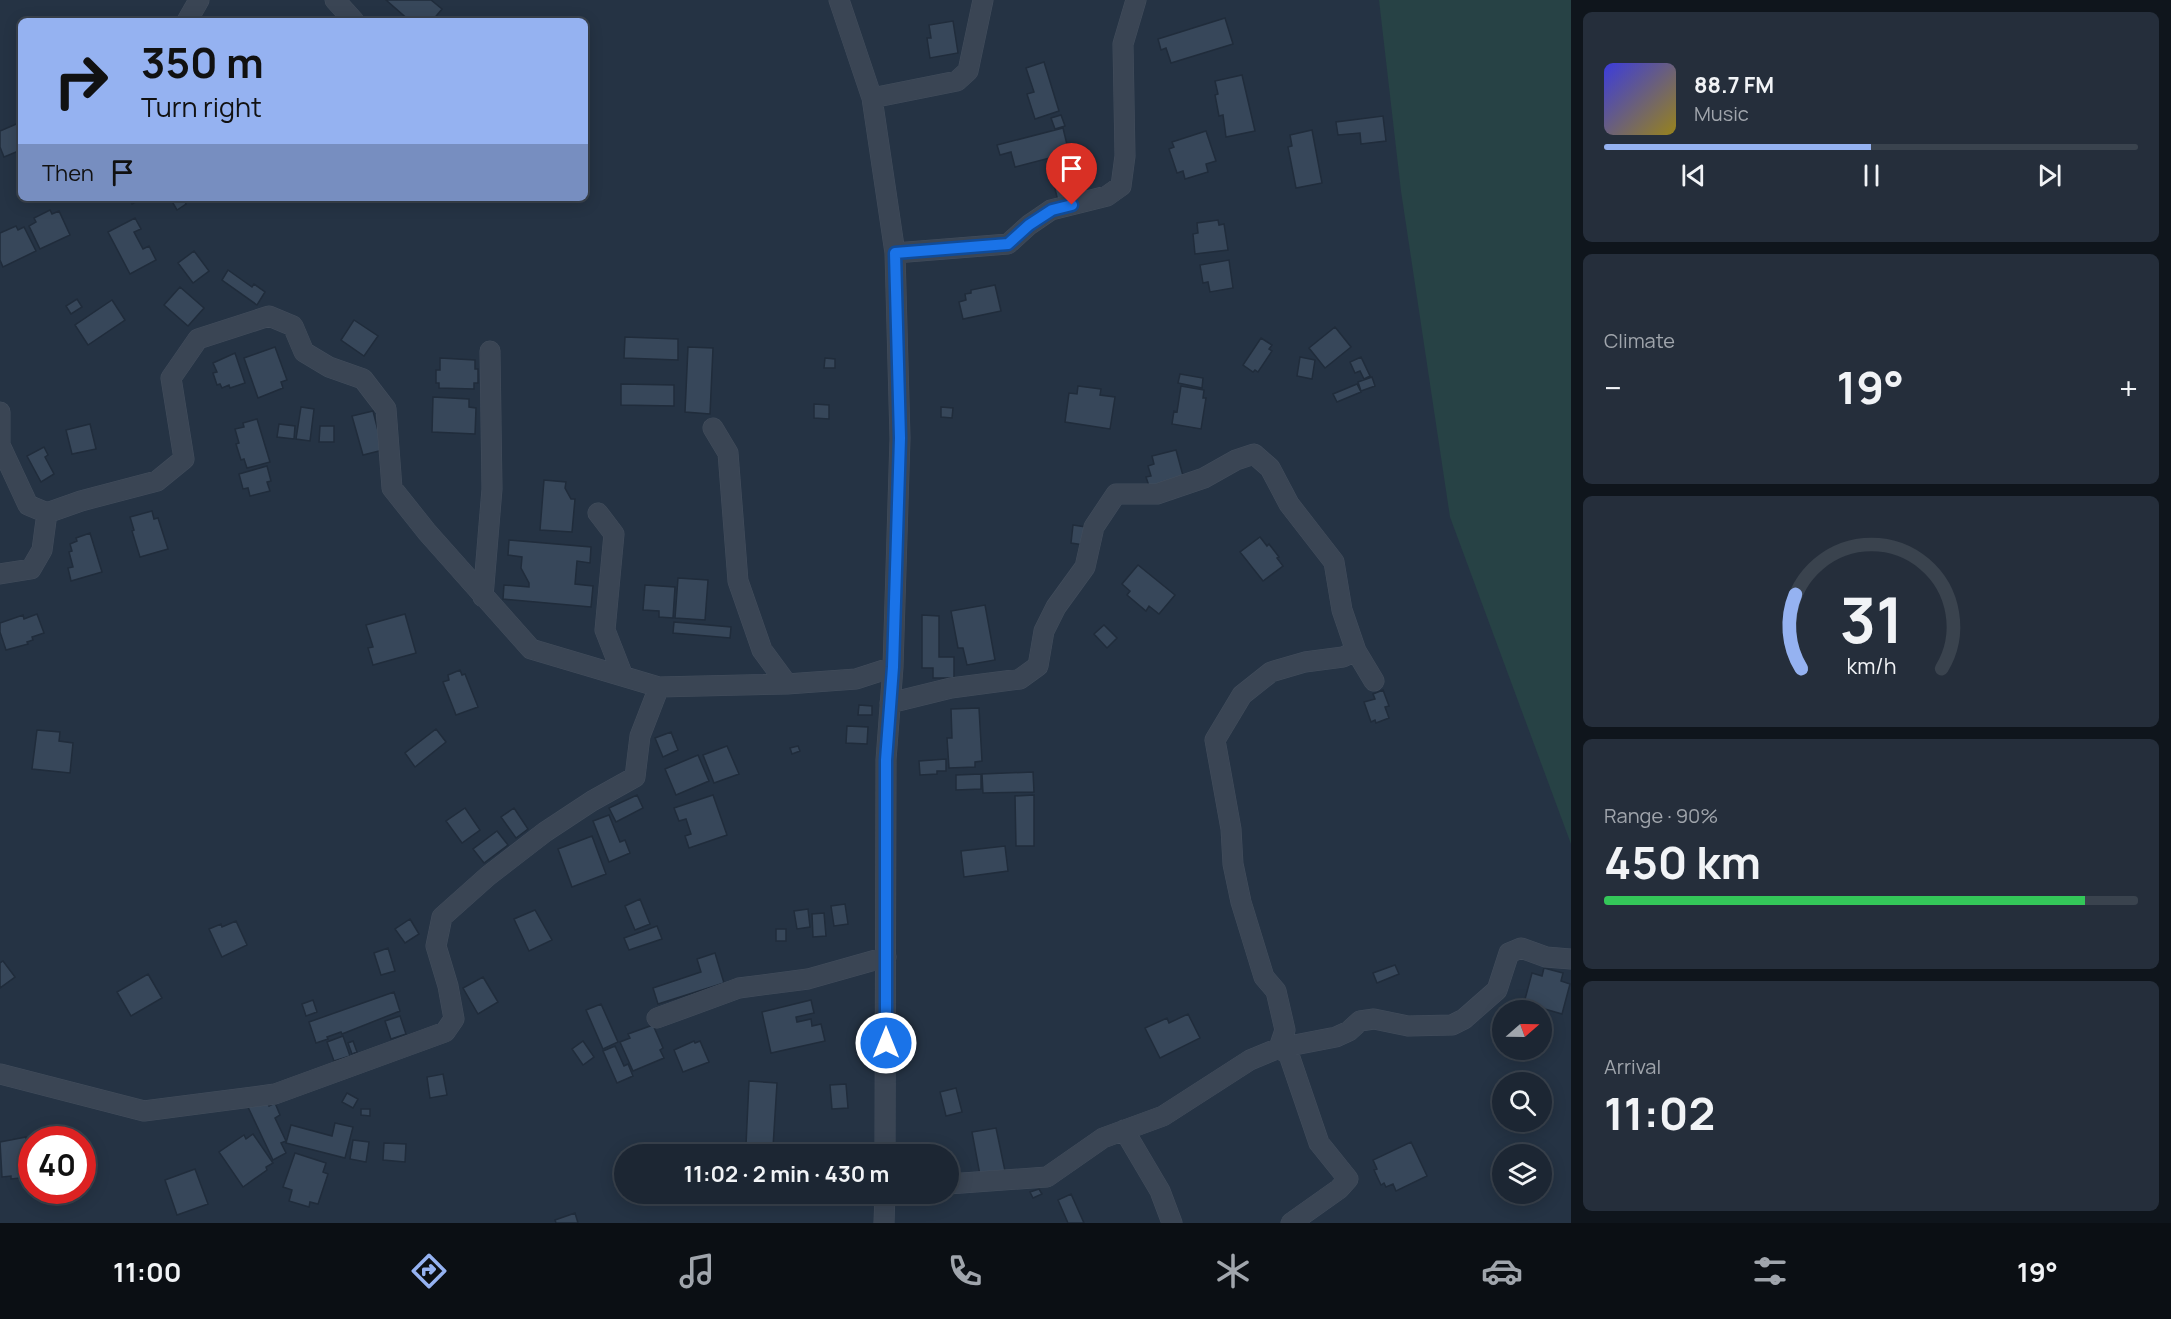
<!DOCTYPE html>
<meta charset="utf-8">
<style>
:root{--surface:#1c2633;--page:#252e3b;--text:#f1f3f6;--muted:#a0a5ac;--line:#3a434e;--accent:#95b2f1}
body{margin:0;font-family:Manrope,sans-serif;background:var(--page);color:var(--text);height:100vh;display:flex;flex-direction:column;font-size:22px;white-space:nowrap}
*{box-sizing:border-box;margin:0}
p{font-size:20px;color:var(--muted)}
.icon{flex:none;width:33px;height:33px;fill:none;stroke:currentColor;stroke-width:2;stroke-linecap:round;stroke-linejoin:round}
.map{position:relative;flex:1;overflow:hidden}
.drawer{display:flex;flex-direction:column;gap:12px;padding:12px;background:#0f151c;width:600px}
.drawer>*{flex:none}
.hud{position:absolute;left:18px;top:18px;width:570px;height:183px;border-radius:9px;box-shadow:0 3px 15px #0003,0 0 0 2px var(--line);background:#95b2f1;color:#111;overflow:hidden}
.needle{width:39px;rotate:70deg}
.tools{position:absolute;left:1492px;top:1000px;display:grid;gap:12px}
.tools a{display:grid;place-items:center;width:60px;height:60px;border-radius:50%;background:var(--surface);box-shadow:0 3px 15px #0003,0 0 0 2px var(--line);font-size:30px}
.speed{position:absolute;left:18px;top:1126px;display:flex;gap:12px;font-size:30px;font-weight:700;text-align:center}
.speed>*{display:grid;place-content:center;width:78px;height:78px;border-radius:50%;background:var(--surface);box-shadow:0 3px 15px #0003,0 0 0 2px var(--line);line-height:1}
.speed .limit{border:9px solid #d22;background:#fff;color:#111}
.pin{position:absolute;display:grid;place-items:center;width:51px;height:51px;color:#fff;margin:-62px -26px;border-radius:50% 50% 50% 0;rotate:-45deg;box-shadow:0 0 6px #0007}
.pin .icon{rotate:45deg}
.me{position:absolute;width:66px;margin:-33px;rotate:0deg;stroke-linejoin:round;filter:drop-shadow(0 0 4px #0008)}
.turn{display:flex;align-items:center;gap:21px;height:126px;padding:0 24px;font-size:27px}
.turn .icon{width:78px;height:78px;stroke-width:2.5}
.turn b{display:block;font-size:42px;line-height:51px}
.then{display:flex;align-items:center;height:57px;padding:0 24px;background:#0003;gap:12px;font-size:22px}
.big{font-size:45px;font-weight:700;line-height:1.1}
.drawer .card{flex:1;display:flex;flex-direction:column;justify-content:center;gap:9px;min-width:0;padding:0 21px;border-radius:9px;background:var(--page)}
.drawer .dial{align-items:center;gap:0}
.dial svg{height:156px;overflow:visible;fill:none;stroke:var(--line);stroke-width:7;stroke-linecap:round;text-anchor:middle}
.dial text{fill:var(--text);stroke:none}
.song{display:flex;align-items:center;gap:18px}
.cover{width:72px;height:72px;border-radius:9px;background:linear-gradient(135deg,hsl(240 70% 55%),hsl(50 70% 35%))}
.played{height:6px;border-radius:3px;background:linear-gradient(90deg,var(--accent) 50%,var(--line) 50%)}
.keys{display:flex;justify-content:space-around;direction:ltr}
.heat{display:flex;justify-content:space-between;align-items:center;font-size:33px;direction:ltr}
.charge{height:9px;border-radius:4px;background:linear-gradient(90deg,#34c759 90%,var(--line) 0)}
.trip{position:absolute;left:614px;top:1144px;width:345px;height:60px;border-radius:30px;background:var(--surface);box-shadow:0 3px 15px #0003,0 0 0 2px var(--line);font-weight:700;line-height:60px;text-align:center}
.tab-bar{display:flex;height:96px;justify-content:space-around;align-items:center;background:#0b0f14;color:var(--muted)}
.tab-bar .icon{width:42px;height:42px}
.tab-bar .selected{color:var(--accent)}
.tab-bar b{font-size:27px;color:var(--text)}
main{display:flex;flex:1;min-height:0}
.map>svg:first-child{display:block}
</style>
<main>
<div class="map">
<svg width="1571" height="1223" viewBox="0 0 1571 1223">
<rect width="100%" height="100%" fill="#253344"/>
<path fill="#274245" d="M 1379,0 L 1571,0 L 1571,844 L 1450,517 L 1401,191 Z"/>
<path fill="#37475a" stroke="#202c3b" stroke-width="1.5" d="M 386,0 L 431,0 L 442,9 L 432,21 L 410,21 Z
M 1225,18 L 1233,44 L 1171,63 L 1166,48 L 1161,50 L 1158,39 Z
M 953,21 L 958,53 L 930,58 L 927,38 L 931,38 L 929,25 Z
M 1044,62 L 1059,111 L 1035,119 L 1027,94 L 1034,92 L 1026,68 Z
M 1242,75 L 1255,131 L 1226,137 L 1223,115 L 1219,116 L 1215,95 L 1218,94 L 1215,81 Z
M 1061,115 L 1065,126 L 1055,129 L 1051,118 Z
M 1383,116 L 1386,141 L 1361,144 L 1360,133 L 1338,135 L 1336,122 Z
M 21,122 L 21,150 L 4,157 L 0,147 L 0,131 Z
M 1063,128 L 1069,153 L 1015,167 L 1011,152 L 1000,155 L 997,145 Z
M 1312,130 L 1322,183 L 1296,188 L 1288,147 L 1292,146 L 1290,135 Z
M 1206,131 L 1216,161 L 1206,164 L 1208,172 L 1185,179 L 1183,171 L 1177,173 L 1169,149 L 1174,147 L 1172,142 Z
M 1066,182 L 1070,198 L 1058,201 L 1054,185 Z
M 129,198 L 143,198 L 132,204 Z
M 170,198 L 187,198 L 184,200 L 186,204 L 177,210 Z
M 50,210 L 52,214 L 59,211 L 70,235 L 40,249 L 29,226 L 36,222 L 34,218 Z
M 135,218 L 141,229 L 134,232 L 143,249 L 149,246 L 156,260 L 130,274 L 108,232 Z
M 1218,220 L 1219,225 L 1224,224 L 1228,250 L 1195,254 L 1193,234 L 1198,233 L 1197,223 Z
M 16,226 L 18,230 L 24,227 L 36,251 L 3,267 L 0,260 L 0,233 Z
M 194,251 L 209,271 L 193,283 L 178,263 Z
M 1229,260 L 1233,288 L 1210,292 L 1208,282 L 1203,283 L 1200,265 Z
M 228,270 L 252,287 L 254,284 L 265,292 L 257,305 L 222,280 Z
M 995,285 L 1001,311 L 963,319 L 959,302 L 966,300 L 965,294 L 971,293 L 971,290 Z
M 180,287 L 204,308 L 188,326 L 164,305 Z
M 77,299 L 82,307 L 71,314 L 66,306 Z
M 112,300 L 125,320 L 88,345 L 75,325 Z
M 354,320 L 378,336 L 364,356 L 341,340 Z
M 1335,327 L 1351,347 L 1325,368 L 1309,348 Z
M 625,337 L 678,339 L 678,360 L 624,358 Z
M 1261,338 L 1272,345 L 1269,349 L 1272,351 L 1258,372 L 1255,370 L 1253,372 L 1243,365 Z
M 275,347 L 287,380 L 281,382 L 283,388 L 258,398 L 244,358 Z
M 688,347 L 713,348 L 710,414 L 685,412 Z
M 235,353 L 245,383 L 230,388 L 229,385 L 222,388 L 220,384 L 217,385 L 213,373 L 217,372 L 213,363 Z
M 1300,357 L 1315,360 L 1312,379 L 1297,376 Z
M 1361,357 L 1370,376 L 1364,379 L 1360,371 L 1355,373 L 1350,362 Z
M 440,358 L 475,360 L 475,369 L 478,369 L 478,383 L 474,383 L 474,389 L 439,388 L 439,383 L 436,383 L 436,370 L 440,370 Z
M 825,358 L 835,359 L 835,368 L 824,368 Z
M 1180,374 L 1203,378 L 1202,388 L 1178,383 Z
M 1372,377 L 1375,386 L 1361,391 L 1358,382 Z
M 621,384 L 674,385 L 674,406 L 621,405 Z
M 1357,384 L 1361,392 L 1337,402 L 1333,394 Z
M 1078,386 L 1101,389 L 1100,395 L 1115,397 L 1110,429 L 1065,422 L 1069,393 L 1077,394 Z
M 1181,386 L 1204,390 L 1203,398 L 1206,398 L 1201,429 L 1172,424 L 1174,411 L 1177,412 Z
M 433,397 L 469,399 L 469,407 L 476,408 L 475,434 L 432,432 Z
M 814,404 L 829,405 L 829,419 L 814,418 Z
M 301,407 L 314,409 L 310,441 L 296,439 Z
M 941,407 L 953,408 L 952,418 L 941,417 Z
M 373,411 L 383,450 L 363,455 L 352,416 Z
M 257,419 L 270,462 L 247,468 L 244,459 L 241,460 L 236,444 L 239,443 L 235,429 L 244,427 L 243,423 Z
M 90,424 L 96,449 L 72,454 L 66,430 Z
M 279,424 L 295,426 L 294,439 L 277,437 Z
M 320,426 L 334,426 L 334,442 L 319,442 Z
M 44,447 L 48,455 L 45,457 L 54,474 L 41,482 L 27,456 Z
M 1176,450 L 1185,483 L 1151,492 L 1146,477 L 1151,476 L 1148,466 L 1154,464 L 1152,456 Z
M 267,466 L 271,481 L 267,482 L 270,491 L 250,496 L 248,488 L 243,489 L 239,474 Z
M 544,480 L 566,482 L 565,488 L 571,499 L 575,499 L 572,532 L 540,530 Z
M 152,511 L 154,519 L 158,518 L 168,549 L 140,557 L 132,531 L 134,530 L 130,517 Z
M 1073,525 L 1086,527 L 1084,545 L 1071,543 Z
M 90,533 L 102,572 L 71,581 L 68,568 L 73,567 L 69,552 L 72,551 L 70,544 L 77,541 L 76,538 Z
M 1260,537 L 1267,546 L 1269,544 L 1279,557 L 1277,558 L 1283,566 L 1263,581 L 1240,552 Z
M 509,540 L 591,547 L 590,563 L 577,561 L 575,584 L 593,586 L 591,607 L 503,599 L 504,585 L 529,587 L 529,583 L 521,568 L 522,557 L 508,555 Z
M 1138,565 L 1175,595 L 1159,614 L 1149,606 L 1146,611 L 1127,595 L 1130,591 L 1122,584 Z
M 678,578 L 708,580 L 705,620 L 675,618 Z
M 645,585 L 675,587 L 673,618 L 659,617 L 659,611 L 643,610 Z
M 985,605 L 995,660 L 967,665 L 963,648 L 958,648 L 951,611 Z
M 37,614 L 44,633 L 32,637 L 33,640 L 27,642 L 28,644 L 6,650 L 0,632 L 0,623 L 23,615 L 24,619 Z
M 405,614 L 416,653 L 373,665 L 368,648 L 373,647 L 366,625 Z
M 922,615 L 939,616 L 939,657 L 954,657 L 954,678 L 933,678 L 933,668 L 922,668 Z
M 674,622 L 731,627 L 730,638 L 673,633 Z
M 1104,625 L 1117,638 L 1107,648 L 1094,634 Z
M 460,670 L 462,675 L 465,674 L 478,707 L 456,715 L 443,682 L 449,680 L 448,675 Z
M 1383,690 L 1389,706 L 1385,707 L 1389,718 L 1376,723 L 1375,720 L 1371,722 L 1364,702 L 1375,699 L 1373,694 Z
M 859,705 L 872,706 L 872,715 L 858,715 Z
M 979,708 L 982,761 L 975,762 L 975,767 L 949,768 L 947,738 L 952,738 L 951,709 Z
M 847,726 L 868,727 L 867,744 L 846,743 Z
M 436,729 L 446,742 L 415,767 L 405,753 Z
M 37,730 L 60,732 L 59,741 L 73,743 L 70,773 L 32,769 Z
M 671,732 L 678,750 L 663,757 L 655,738 Z
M 727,746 L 739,774 L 714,783 L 703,755 Z
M 798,746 L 800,751 L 792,754 L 790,748 Z
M 698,755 L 709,781 L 676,795 L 665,769 Z
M 946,759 L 946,771 L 937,771 L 937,774 L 920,775 L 919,761 Z
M 1033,772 L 1034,792 L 983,793 L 982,774 Z
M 981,774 L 981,789 L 956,790 L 956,775 Z
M 637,795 L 643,808 L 616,822 L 609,808 Z
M 713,795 L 727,835 L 689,848 L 685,836 L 691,834 L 686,819 L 679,821 L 674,808 Z
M 1034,795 L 1034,846 L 1016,846 L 1015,796 Z
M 465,808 L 480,830 L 462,843 L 446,821 Z
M 514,808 L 528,829 L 516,838 L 501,817 Z
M 609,815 L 620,842 L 625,840 L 630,853 L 609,862 L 593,821 Z
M 497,831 L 508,845 L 484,863 L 473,849 Z
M 592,836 L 606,874 L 572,887 L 558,849 Z
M 1005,846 L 1008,871 L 964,877 L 961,851 Z
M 640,899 L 650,924 L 635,930 L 625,906 Z
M 845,904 L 848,924 L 834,926 L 831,906 Z
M 808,909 L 810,927 L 797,929 L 794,911 Z
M 535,910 L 552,940 L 529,951 L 514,919 Z
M 824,913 L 826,936 L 813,937 L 812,914 Z
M 410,919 L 419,934 L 405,943 L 395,929 Z
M 236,921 L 247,945 L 222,957 L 209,929 L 221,924 L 222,927 Z
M 657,926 L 662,939 L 629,950 L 624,938 Z
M 776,929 L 786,929 L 786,941 L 776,941 Z
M 388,948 L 395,971 L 381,975 L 374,953 Z
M 715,953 L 724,983 L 658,1004 L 653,988 L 701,972 L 697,959 Z
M 3,961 L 15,977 L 0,988 L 0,963 Z
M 1395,965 L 1399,974 L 1377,983 L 1373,973 Z
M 1544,968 L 1563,973 L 1561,981 L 1570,984 L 1562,1014 L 1524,1003 L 1532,973 L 1542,976 Z
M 148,974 L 162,998 L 131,1016 L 117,992 Z
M 483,977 L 498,1002 L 478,1014 L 463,988 Z
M 394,992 L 400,1011 L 342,1034 L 341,1032 L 327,1037 L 328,1039 L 316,1043 L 309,1022 Z
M 313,1000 L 317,1012 L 306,1016 L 302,1004 Z
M 811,1000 L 814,1013 L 796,1017 L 797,1022 L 811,1019 L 812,1026 L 821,1024 L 825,1041 L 771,1053 L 762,1012 Z
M 601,1004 L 618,1042 L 603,1049 L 586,1010 Z
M 1188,1014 L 1200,1038 L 1160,1058 L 1145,1028 L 1167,1018 L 1169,1023 Z
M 400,1016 L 406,1034 L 391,1039 L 385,1021 Z
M 653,1025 L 663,1048 L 660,1050 L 664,1058 L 633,1071 L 620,1042 L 630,1038 L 628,1034 Z
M 343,1036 L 350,1056 L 334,1061 L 327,1042 Z
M 353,1041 L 357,1052 L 352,1054 L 348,1043 Z
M 583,1041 L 594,1057 L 583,1065 L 572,1049 Z
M 694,1041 L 695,1043 L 700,1041 L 709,1062 L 683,1072 L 674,1050 Z
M 615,1046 L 624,1066 L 628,1064 L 633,1076 L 617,1083 L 603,1051 Z
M 443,1074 L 447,1095 L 430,1098 L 427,1077 Z
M 749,1081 L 777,1083 L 773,1147 L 746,1145 Z
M 846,1084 L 848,1108 L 832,1109 L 830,1085 Z
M 956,1088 L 962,1112 L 946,1116 L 940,1092 Z
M 347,1093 L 358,1099 L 353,1108 L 342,1102 Z
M 266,1099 L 269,1106 L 275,1103 L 280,1115 L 275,1118 L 286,1141 L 281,1143 L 286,1153 L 273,1160 L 248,1107 Z
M 361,1109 L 370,1109 L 370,1116 L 361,1115 Z
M 335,1123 L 353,1127 L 345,1158 L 286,1143 L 291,1125 L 332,1136 Z
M 996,1128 L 1005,1171 L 980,1175 L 972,1132 Z
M 253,1134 L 273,1163 L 266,1167 L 267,1170 L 243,1187 L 219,1152 L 244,1135 L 246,1139 Z
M 26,1137 L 29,1177 L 11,1179 L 11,1176 L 2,1177 L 0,1142 Z
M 353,1140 L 369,1142 L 366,1162 L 350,1159 Z
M 1411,1142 L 1427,1176 L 1396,1191 L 1393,1184 L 1386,1187 L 1384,1183 L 1381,1185 L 1374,1170 L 1377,1169 L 1373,1160 Z
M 384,1143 L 406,1144 L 405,1162 L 383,1160 Z
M 295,1153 L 326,1163 L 323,1172 L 328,1174 L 318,1204 L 310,1202 L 309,1207 L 289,1201 L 292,1190 L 283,1187 Z
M 195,1169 L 208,1204 L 177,1215 L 165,1180 Z
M 1039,1189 L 1042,1194 L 1033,1198 L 1030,1192 Z
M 1071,1194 L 1084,1223 L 1068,1223 L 1058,1200 Z
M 575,1213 L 578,1223 L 556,1223 L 555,1220 Z"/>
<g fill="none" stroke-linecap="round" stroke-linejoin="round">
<defs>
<path id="minor" d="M 335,0 L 354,21
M 839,0 L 872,98 L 895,253 L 900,438 L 893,667 L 886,760 L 885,1155
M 187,21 L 199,0
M 872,98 L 957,81 L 968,71 L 983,0
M 895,253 L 1008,244 L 1029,225 L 1051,210 L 1107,196 L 1121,186 L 1125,156 L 1123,44 L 1136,0
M 0,412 L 0,445
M 713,428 L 728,453 L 738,581 L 762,650 L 787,684
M 0,445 L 28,505 L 47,513 L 81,501 L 157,481 L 184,459 L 171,378 L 198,339 L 269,316 L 293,326 L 304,352 L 329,367 L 363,379 L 386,409 L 392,488 L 427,532 L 531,649 L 659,687 L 787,684 L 856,679 L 893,667
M 598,513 L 614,534 L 605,630 L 623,676
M 0,574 L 31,569 L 42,550 L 47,513
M 483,597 L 492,489 L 490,351
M 1356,651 L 1343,657 L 1305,662 L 1271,672 L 1242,695 L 1215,740 L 1231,829 L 1233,864 L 1241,902 L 1264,977 L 1276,991 L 1285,1030 L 1279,1048 L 1336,1037 L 1349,1031 L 1360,1021 L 1374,1019 L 1408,1026 L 1452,1025 L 1464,1019 L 1497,990 L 1509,953 L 1521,948 L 1546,957 L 1571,959
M 890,703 L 951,688 L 1020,679 L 1038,666 L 1044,631 L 1056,607 L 1085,567 L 1094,527 L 1116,494 L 1157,494 L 1204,478 L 1236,460 L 1254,454 L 1270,468 L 1289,504 L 1334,562 L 1342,610 L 1356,651 L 1374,681
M 657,1018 L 739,988 L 808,979 L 886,957
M 0,1074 L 144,1111 L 275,1094 L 445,1032 L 454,1019 L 448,986 L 436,946 L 442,917 L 488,876 L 545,832 L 592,801 L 635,777 L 640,736 L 659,687
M 1124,1130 L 1160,1191 L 1172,1223
M 948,1184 L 1047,1177 L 1103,1138 L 1163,1116 L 1250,1060 L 1279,1048 L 1289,1055 L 1319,1143 L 1348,1179 L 1339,1189 L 1291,1223
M 884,1223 L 885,1194"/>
</defs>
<use href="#minor" stroke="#434e5d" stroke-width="21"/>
<use href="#minor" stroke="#3a4554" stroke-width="20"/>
</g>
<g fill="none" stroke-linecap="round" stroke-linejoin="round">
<defs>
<path id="route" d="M 886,1043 L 886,760 L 893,667 L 900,438 L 895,253 L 1008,244 L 1029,225 L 1052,210 L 1072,205"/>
</defs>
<use href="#route" stroke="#114b97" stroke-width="15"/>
<use href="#route" stroke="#1a73e8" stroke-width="10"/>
</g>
</svg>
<div class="tools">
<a><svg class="needle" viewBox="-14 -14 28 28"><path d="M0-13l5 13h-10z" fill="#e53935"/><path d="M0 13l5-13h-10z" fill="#a0a5ac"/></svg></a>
<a><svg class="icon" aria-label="search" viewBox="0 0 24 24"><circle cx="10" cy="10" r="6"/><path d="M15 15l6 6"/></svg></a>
<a><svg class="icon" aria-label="layers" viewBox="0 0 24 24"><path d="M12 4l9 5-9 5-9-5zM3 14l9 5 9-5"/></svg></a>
</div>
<div class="speed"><div class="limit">40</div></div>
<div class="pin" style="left:1072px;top:205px;background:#d93025"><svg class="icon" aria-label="arrive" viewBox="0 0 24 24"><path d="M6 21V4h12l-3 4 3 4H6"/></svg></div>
<svg class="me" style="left:886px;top:1043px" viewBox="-20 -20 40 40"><circle r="17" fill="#1a73e8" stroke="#fff" stroke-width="3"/><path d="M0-11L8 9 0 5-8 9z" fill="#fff"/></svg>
<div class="trip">11:02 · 2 min · 430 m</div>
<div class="hud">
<div class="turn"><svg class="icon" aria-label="right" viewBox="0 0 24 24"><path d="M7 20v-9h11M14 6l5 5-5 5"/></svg><div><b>350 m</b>Turn right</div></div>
<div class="then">Then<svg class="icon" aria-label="arrive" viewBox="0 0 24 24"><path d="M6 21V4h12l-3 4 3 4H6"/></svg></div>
</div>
</div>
<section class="drawer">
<div class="card">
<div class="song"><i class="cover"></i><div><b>88.7 FM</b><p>Music</p></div></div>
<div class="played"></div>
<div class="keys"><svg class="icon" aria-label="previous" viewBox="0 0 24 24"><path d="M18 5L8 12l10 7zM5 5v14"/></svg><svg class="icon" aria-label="pause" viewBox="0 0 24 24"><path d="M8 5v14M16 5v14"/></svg><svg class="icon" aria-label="next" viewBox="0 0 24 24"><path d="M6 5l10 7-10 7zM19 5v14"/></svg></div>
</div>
<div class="card"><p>Climate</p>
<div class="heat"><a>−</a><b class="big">19°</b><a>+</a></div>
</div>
<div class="card dial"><svg viewBox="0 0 100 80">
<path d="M14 69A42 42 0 1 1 86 69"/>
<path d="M14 69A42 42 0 0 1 11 31" stroke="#95b2f1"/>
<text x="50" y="56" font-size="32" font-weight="700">31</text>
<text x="50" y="72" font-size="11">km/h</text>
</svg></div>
<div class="card"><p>Range · 90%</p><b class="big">450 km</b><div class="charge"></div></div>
<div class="card"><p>Arrival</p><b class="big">11:02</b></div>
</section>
</main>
<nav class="tab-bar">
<b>11:00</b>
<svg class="icon selected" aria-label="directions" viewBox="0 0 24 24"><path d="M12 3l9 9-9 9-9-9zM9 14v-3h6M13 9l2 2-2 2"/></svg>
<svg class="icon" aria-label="music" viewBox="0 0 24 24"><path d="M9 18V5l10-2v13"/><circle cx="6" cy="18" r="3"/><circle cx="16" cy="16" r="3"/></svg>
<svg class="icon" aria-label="phone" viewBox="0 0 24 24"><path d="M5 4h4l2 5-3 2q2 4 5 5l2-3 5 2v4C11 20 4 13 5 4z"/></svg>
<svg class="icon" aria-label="climate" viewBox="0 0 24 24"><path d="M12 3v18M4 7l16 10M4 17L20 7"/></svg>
<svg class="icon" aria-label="car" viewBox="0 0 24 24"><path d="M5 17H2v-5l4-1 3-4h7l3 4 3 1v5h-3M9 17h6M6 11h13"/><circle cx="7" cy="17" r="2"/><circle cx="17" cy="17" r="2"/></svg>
<svg class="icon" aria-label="filters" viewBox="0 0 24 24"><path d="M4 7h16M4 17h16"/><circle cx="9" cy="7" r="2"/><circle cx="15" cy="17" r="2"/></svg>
<b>19°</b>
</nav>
